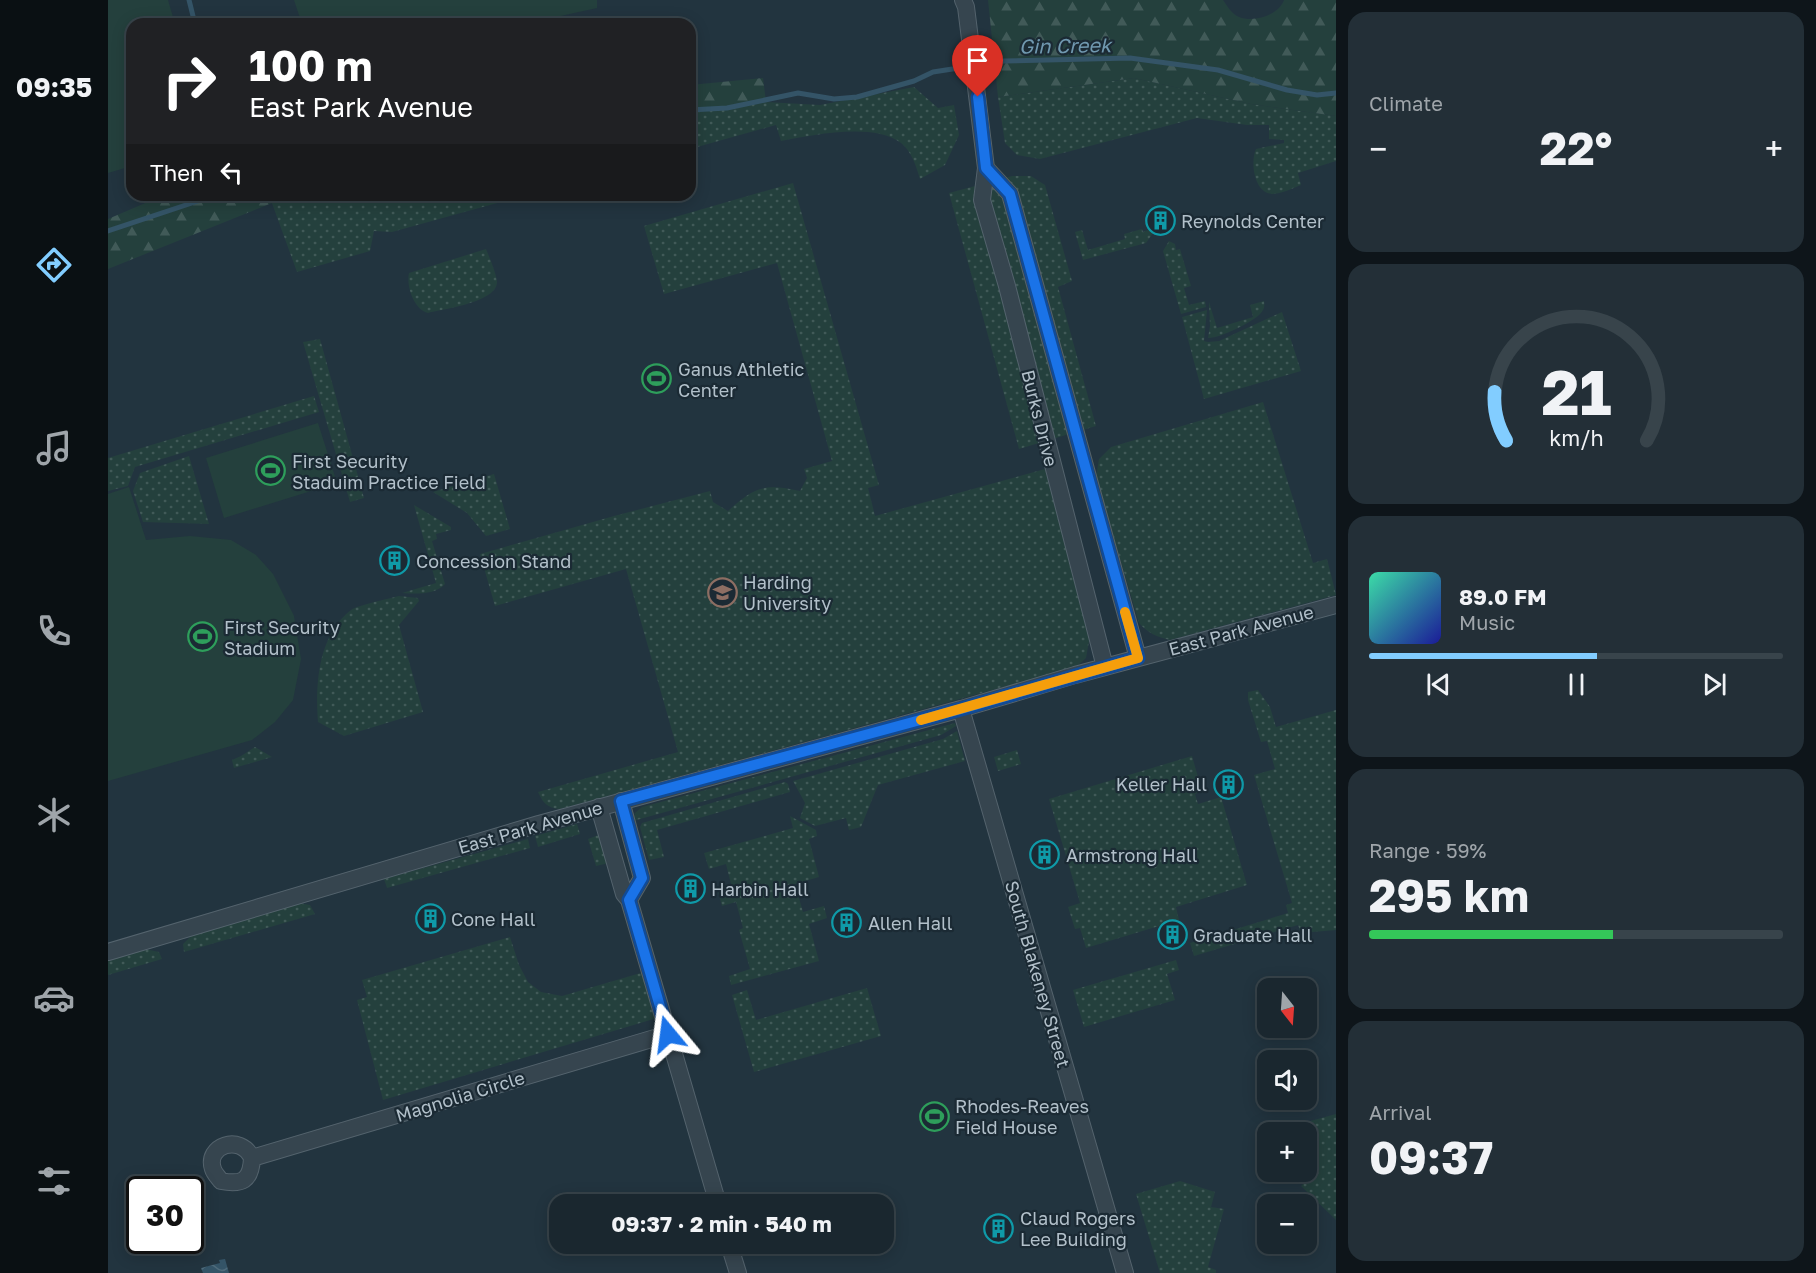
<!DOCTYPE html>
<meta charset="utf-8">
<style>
:root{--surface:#1a272f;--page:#232f37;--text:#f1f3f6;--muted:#9fa5aa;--line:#38444b;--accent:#82cdff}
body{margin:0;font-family:"Golos Text",sans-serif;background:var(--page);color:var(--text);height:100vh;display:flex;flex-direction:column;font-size:22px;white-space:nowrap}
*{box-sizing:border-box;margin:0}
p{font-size:20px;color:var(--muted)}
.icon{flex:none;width:33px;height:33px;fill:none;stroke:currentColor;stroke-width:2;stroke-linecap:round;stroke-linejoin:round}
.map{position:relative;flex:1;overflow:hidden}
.side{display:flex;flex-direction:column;gap:12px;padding:12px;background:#0e151a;width:480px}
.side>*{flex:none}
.top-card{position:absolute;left:18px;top:18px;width:570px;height:183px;border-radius:18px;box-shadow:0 3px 15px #0003,0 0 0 2px var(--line);background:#202124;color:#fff;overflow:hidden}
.needle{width:39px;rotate:163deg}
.controls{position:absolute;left:1149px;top:978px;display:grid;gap:12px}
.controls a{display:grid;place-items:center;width:60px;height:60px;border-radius:12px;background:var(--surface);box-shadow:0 3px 15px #0003,0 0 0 2px var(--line);font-size:30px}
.speed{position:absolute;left:18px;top:1176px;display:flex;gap:12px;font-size:30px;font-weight:700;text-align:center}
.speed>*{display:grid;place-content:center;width:78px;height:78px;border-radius:50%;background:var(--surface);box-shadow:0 3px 15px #0003,0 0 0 2px var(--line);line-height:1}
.speed .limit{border:3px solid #111;border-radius:9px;background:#fff;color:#111}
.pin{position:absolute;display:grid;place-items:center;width:51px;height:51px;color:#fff;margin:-62px -26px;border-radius:50% 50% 50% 0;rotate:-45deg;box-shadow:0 0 6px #0007}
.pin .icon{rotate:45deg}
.me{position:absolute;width:66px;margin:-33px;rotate:344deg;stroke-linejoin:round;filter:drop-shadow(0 0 4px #0008)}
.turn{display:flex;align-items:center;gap:21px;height:126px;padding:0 24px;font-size:27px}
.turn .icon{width:78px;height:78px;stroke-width:2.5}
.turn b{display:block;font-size:42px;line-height:51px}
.then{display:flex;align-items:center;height:57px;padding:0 24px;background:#0003;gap:12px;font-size:22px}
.big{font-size:45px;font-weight:700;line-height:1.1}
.side .card{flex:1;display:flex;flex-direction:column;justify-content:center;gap:9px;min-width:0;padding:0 21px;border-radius:18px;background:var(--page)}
.side .dial{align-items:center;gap:0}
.dial svg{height:156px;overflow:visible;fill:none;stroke:var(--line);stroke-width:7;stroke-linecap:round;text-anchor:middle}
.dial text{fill:var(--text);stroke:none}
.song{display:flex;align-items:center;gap:18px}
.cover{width:72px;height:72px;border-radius:9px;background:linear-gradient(135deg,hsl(160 70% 55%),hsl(240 70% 35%))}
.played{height:6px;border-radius:3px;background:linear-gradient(90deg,var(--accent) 55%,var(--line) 55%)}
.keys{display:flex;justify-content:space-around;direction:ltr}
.heat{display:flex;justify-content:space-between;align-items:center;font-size:33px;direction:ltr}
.charge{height:9px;border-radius:4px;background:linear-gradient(90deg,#34c759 59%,var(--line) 0)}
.trip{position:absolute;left:441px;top:1194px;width:345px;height:60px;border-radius:18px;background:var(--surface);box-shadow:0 3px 15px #0003,0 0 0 2px var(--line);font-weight:700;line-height:60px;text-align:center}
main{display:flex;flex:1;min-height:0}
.tab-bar{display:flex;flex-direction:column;width:108px;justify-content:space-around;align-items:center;background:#0a1013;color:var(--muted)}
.tab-bar .icon{width:42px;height:42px}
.tab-bar .on{color:var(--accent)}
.tab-bar b{font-size:27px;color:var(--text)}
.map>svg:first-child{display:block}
</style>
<main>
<nav class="tab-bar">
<b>09:35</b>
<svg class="icon on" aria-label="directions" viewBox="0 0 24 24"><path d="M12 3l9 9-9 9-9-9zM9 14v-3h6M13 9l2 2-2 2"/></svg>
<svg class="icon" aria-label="music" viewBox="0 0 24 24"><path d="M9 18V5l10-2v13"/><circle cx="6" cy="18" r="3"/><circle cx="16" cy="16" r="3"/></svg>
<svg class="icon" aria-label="phone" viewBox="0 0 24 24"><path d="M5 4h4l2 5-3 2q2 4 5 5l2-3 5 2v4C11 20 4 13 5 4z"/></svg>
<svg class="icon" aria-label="climate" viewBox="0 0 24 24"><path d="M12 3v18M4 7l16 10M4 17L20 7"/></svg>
<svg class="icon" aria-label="car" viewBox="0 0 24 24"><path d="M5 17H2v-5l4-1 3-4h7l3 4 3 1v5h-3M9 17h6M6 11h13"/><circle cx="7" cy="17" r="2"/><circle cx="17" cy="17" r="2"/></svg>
<svg class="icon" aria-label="filters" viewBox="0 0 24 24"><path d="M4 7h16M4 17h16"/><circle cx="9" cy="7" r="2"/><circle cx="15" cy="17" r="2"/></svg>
</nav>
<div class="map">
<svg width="1228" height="1273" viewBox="0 0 1228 1273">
<defs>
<pattern id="green-dots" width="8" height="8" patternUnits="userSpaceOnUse" patternTransform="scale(1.5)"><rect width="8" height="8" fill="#24403d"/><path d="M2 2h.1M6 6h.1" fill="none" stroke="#415a58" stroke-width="1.8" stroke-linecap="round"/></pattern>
<pattern id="forest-firs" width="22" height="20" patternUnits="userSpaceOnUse" patternTransform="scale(1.5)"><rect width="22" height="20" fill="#24403d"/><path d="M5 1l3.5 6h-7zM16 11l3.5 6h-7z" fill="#415a58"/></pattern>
<pattern id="water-waves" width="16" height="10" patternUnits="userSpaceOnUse" patternTransform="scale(1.5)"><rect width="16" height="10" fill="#345467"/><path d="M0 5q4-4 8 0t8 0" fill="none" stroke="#4f6b7b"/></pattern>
</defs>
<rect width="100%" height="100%" fill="#22343f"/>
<path fill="url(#green-dots)" d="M 1026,78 L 1143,104 L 1228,116 L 1228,161 L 1190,173 L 1193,185 C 1185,188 1173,194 1164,194 C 1146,193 1142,162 1148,149 L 1176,143 L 1176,140 L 1161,139 L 1161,125 L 1139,125 L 1089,118 L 932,159 L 909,155 L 897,143 L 890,97 Z
M 806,87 L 830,108 L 846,105 L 851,135 L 837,165 L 812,179 C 808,166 804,152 793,143 C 765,122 705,135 673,141 L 668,125 L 582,149 L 582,110 L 658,102 L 712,105 Z
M 904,176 L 923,176 L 937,185 L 964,281 L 950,287 L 988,426 L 911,449 L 841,193 Z
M 685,183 L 771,485 L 760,488 L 767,516 L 937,469 L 983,630 L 978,658 L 969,666 L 957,670 L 452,809 C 439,808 435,803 430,792 L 570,752 L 518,569 L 387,606 L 372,554 L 506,516 L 602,491 L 605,502 L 620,511 C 646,487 657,483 692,491 L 699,478 L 696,469 L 724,461 L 669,263 L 556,294 L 536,226 Z
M 161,195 L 418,195 L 284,232 L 266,231 L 262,251 L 189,272 Z
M 1034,229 L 1035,232 L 1040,230 L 1045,233 L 1038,243 L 975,260 L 967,232 L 974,230 L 980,250 L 1017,239 L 1016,234 Z
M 1061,241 L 1067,244 L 1068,250 L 1072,249 L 1083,286 L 1076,288 L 1081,305 L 1097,301 L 1098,307 L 1073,314 L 1055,251 Z
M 378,249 C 382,259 387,270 389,281 C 391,302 336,309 320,313 C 306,310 298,286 301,273 Z
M 1156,301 C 1157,307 1156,310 1152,314 C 1145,322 1110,339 1100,338 L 1102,326 L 1101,302 L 1109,328 L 1145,317 L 1142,305 Z
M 1099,310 L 1096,341 L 1100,342 L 1111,341 L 1174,312 L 1193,371 L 1096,399 L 1074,317 Z
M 212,339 L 256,498 L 242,502 L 195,342 Z
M 206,396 L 211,412 L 27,467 L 20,486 L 0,491 L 0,458 Z
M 1155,402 L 1205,563 L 1219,559 L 1228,595 L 1062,640 C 1049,637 1040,633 1031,623 L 988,477 L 991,459 L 1003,447 Z
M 81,456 L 101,524 L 35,522 L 25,491 L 32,473 Z
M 386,474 L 402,529 L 378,536 L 359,513 L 325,492 Z
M 306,505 L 343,527 L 343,530 L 328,534 L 329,539 L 324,541 L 337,584 C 327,595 308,594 294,593 L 328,583 Z
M 291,596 L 310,598 L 311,601 L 291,625 L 315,712 L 236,736 L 210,722 C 207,685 210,635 243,610 C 250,605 280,599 291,596 Z
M 1150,690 L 1162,707 L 1168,727 L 1228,710 L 1228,930 L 1193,933 L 1190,925 L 1086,956 L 1082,943 L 1180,913 L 1178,905 L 1184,903 L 1146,775 L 1167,769 L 1159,741 L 1153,742 L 1140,700 L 1140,692 Z
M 847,723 L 848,726 L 833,735 L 525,821 L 527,813 L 534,807 Z
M 849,731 L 857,761 L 770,785 L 753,827 L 741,830 L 738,818 L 707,826 L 692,818 L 697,803 L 685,781 L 835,739 Z
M 147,747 L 164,757 L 126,768 L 124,760 L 133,756 Z
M 909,750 L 913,764 L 890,771 L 886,757 Z
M 1084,756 L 1094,791 L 1087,794 L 1090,804 L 1113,797 L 1139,885 L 1068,907 L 1071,920 L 978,948 L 972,928 L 967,929 L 960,907 L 972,903 L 941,799 Z
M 677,782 L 680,784 L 682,792 L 549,830 L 556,857 L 541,860 L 532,827 L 534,823 Z
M 682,816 L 708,830 L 709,836 L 701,839 L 711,877 L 687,884 L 695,912 L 716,906 L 719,918 L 701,924 L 711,961 L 623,985 L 621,976 L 642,969 L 631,930 L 635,928 L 628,902 L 614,906 L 610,892 L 624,888 L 618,864 L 601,869 L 596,853 L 685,828 Z
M 469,824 L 472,834 L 430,847 L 427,836 Z
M 493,834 L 501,863 L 488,866 L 480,839 Z
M 420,839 L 422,848 L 279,888 L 276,879 Z
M 191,903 L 202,905 L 207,914 L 76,952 L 75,944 L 84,935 Z
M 402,937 L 411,965 L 420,982 L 433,992 L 454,996 L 536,972 L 549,1018 L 275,1100 L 249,1000 L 259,997 L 254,980 Z
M 37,949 L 51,952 L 54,959 L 0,975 L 0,961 Z
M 1068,960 L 1071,970 L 1059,974 L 1067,1000 L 976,1027 L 965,990 Z
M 759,988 L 773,1036 L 646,1072 L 624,995 L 639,990 L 648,1020 Z
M 1228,1114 L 1228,1220 L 1193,1186 L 1200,1179 L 1193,1172 L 1198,1172 L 1198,1132 L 1162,1132 Z
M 1072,1181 L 1107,1192 L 1103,1207 L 1116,1209 L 1100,1267 L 1108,1270 L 1108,1273 L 1052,1273 L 1028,1194 Z"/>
<path fill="url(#forest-firs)" d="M 880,0 L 1115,0 C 1119,6 1124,14 1131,17 C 1146,23 1171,15 1176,0 L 1228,0 L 1228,116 L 1143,104 L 1026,78 L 890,97 Z
M 655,78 L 658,102 L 582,110 L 582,85 Z
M 56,195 L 161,195 L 164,203 L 0,269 L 0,219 Z"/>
<path fill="#24403d" d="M 0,0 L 60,0 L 67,24 L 24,24 L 24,166 L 0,173 Z
M 186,0 L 489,0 L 489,8 L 416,24 L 194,24 Z
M 210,423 L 229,483 L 116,518 L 98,458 Z
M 21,487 L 38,540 L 82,536 L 123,540 L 148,555 L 165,574 L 186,616 L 193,659 L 185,700 L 167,722 L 144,740 L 0,781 L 0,494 Z"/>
<path fill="url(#water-waves)" d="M 117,1259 L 121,1273 L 95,1273 L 93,1268 L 112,1263 L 111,1260 Z"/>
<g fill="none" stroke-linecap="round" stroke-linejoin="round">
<path stroke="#345467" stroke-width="5" d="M 81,0 L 87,24
M 582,110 L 619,108 L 690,93 L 726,99 L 749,97 L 806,81 L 825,72 L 896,61 L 1022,58 L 1110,70 L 1179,90 L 1209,95 L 1228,93
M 0,231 L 108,195"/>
<defs>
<path id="minor" d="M 855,0 L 858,7 L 878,168 L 874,200 L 899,286 L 997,667
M 878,168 L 902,194 L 1030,658
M 853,709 L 1017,1273
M 513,801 L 534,878 L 521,900
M 491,807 L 516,894 L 521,900 L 610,1204
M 0,952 L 431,824 L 853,709 L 967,675 L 1228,605
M 144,1158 C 132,1133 97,1146 105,1169 C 106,1173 110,1177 113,1181 C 134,1185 143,1181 144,1158 L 560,1034
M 621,1244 L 630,1273"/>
</defs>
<use href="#minor" stroke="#54636d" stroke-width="18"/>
<use href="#minor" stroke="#36454f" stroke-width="16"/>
</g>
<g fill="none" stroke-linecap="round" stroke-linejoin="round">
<defs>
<path id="route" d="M 560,1034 L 521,900 L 534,878 L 513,801 L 853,709 L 1030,658 L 902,194 L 878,168 L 870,97"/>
</defs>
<use href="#route" stroke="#114b97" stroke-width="15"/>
<use href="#route" stroke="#1a73e8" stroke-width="10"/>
<path stroke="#f59e0b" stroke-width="10" d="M 813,720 L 1030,658 L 1017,612"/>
</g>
<defs>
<symbol id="building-ring" viewBox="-11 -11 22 22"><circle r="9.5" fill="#1b2a34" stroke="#0f9aa8" stroke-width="1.5"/><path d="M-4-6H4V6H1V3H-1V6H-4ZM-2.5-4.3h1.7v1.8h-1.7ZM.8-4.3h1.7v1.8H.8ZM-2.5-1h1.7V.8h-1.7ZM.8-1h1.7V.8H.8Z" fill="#0f9aa8"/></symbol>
<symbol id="stadium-ring" viewBox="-11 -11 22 22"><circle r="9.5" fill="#1b2a34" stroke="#2e9e5b" stroke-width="1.5"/><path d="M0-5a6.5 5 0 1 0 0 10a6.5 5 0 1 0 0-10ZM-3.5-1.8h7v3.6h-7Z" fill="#2e9e5b"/></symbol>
<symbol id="university-ring" viewBox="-11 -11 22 22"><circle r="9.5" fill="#1b2a34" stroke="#8d6e63" stroke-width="1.5"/><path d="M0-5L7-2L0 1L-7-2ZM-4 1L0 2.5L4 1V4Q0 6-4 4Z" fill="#8d6e63"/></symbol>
</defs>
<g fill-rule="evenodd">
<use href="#building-ring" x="1036" y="204" width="33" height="33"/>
<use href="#stadium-ring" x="532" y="362" width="33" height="33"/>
<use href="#stadium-ring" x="146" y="454" width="33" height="33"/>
<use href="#building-ring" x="270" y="544" width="33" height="33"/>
<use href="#university-ring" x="598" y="576" width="33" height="33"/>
<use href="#stadium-ring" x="78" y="620" width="33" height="33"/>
<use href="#building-ring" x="1104" y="768" width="33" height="33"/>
<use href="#building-ring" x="920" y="838" width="33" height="33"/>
<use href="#building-ring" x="566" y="872" width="33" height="33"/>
<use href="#building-ring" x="306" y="902" width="33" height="33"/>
<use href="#building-ring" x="722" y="906" width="33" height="33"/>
<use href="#building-ring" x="1048" y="918" width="33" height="33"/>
<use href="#stadium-ring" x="810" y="1100" width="33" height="33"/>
<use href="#building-ring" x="874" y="1212" width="33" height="33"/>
</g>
<g text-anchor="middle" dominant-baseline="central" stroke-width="4.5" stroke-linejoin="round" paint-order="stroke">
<g font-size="18" fill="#b2c0ca" stroke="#1b2a34" text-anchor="start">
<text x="1073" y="221">Reynolds Center</text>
<text x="570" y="369">Ganus Athletic<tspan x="570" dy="21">Center</tspan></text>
<text x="184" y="461">First Security<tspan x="184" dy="21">Staduim Practice Field</tspan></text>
<text x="308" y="561">Concession Stand</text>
<text x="635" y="582">Harding<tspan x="635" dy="21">University</tspan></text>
<text x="116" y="627">First Security<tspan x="116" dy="21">Stadium</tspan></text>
<text x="1099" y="784" text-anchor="end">Keller Hall</text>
<text x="958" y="855">Armstrong Hall</text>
<text x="603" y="889">Harbin Hall</text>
<text x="343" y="919">Cone Hall</text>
<text x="760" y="923">Allen Hall</text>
<text x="1085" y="935">Graduate Hall</text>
<text x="847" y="1106">Rhodes-Reaves<tspan x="847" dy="21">Field House</tspan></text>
<text x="912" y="1218">Claud Rogers<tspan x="912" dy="21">Lee Building</tspan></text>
</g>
<g font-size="18" fill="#b2c0ca" stroke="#1b2a34">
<text transform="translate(932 418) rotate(76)">Burks Drive</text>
<text transform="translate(1133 630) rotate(-15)">East Park Avenue</text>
<text transform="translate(422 827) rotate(-16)">East Park Avenue</text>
<text transform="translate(930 974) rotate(74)">South Blakeney Street</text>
<text transform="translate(352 1096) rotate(-17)">Magnolia Circle</text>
</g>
<g font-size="20" font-style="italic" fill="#7098af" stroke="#1b2a34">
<text transform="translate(957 45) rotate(-1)">Gin Creek</text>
</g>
</g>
</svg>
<div class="controls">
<a><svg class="needle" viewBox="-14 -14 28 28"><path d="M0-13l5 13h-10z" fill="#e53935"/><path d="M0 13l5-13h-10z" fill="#9fa5aa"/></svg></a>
<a><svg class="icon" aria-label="sound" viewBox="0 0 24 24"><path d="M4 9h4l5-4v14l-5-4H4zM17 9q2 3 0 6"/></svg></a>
<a>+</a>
<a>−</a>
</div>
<div class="speed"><div class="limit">30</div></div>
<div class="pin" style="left:870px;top:97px;background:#d93025"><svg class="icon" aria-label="arrive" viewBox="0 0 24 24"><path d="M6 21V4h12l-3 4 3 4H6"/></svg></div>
<svg class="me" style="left:560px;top:1034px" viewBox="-20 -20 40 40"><path d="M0-17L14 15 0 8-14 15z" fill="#1a73e8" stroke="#fff" stroke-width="4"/></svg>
<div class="trip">09:37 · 2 min · 540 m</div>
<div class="top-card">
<div class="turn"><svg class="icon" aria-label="right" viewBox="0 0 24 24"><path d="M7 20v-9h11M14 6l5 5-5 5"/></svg><div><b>100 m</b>East Park Avenue</div></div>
<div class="then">Then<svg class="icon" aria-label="left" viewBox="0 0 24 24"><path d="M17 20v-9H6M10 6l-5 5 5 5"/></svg></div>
</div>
</div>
<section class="side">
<div class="card"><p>Climate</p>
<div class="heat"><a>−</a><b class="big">22°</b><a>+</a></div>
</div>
<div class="card dial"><svg viewBox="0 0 100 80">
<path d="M14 69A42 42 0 1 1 86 69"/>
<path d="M14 69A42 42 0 0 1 8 44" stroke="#82cdff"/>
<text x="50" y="56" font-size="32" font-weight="700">21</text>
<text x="50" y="72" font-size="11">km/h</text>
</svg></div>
<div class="card">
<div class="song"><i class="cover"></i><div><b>89.0 FM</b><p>Music</p></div></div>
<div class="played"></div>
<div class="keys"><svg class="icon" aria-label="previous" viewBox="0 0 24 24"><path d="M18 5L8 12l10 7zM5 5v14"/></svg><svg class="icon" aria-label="pause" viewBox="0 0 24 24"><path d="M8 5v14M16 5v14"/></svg><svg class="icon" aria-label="next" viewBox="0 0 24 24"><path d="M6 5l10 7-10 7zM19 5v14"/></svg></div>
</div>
<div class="card"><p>Range · 59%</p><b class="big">295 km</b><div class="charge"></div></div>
<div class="card"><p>Arrival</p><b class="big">09:37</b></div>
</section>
</main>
